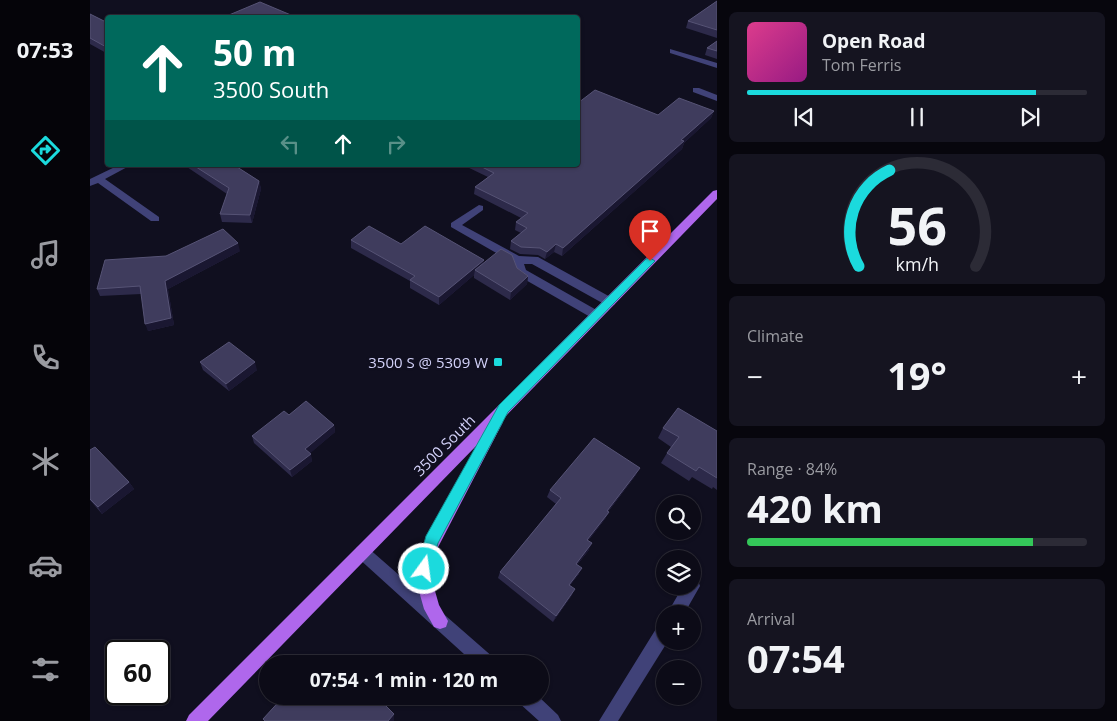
<!DOCTYPE html>
<meta charset="utf-8">
<style>
:root{--surface:#0c0b17;--page:#151420;--text:#f1f3f6;--muted:#9a9ba1;--line:#2c2b36;--accent:#1bdadd}
body{margin:0;font-family:"Open Sans",sans-serif;background:var(--page);color:var(--text);height:100vh;display:flex;flex-direction:column;font-size:19px;white-space:nowrap}
*{box-sizing:border-box;margin:0}
p{font-size:16px;color:var(--muted)}
.icon{flex:none;width:28px;height:28px;fill:none;stroke:currentColor;stroke-width:2;stroke-linecap:round;stroke-linejoin:round}
.map{position:relative;flex:1;overflow:hidden}
.details{display:flex;flex-direction:column;gap:12px;padding:12px;background:#07060d;width:400px}
.details>*{flex:none}
.guide{position:absolute;left:15px;top:15px;width:475px;height:152px;border-radius:5px;box-shadow:0 1px 4px #0004,0 0 0 1px var(--line);background:#00695c;color:#fff;overflow:hidden}
.fabs{position:absolute;left:566px;top:495px;display:grid;gap:10px}
.fabs a{display:grid;place-items:center;width:45px;height:45px;border-radius:50%;background:var(--surface);box-shadow:0 1px 4px #0004,0 0 0 1px var(--line);font-size:25px}
.speed{position:absolute;left:15px;top:640px;display:flex;gap:10px;font-size:25px;font-weight:700;text-align:center}
.speed>*{display:grid;place-content:center;width:65px;height:65px;border-radius:50%;background:var(--surface);box-shadow:0 1px 4px #0004,0 0 0 1px var(--line);line-height:1}
.speed .limit{border:2px solid #111;border-radius:8px;background:#fff;color:#111}
.pin{position:absolute;display:grid;place-items:center;width:42px;height:42px;color:#fff;margin:-51px -21px;border-radius:50% 50% 50% 0;rotate:-45deg;box-shadow:0 0 5px #0007}
.pin .icon{rotate:45deg}
.me{position:absolute;width:55px;margin:-28px;rotate:14deg;stroke-linejoin:round;filter:drop-shadow(0 0 4px #0008)}
.turn{display:flex;align-items:center;gap:18px;height:105px;padding:0 25px;font-size:22px}
.turn .icon{width:65px;height:65px;stroke-width:2.5}
.turn b{display:block;font-size:35px;line-height:42px}
.lanes{display:flex;align-items:center;height:48px;padding:0 25px;background:#0003;justify-content:center;gap:25px;direction:ltr}
.lanes .off{opacity:.35}
.big{font-size:38px;font-weight:700;line-height:1.1}
.details .card{flex:1;display:flex;flex-direction:column;justify-content:center;gap:8px;min-width:0;padding:0 18px;border-radius:8px;background:var(--page)}
.details .dial{align-items:center;gap:0}
.dial svg{height:130px;overflow:visible;fill:none;stroke:var(--line);stroke-width:7;stroke-linecap:round;text-anchor:middle}
.dial text{fill:var(--text);stroke:none}
.song{display:flex;align-items:center;gap:15px}
.cover{width:60px;height:60px;border-radius:8px;background:linear-gradient(135deg,hsl(330 70% 55%),hsl(310 70% 35%))}
.played{height:5px;border-radius:2px;background:linear-gradient(90deg,var(--accent) 85%,var(--line) 85%)}
.keys{display:flex;justify-content:space-around;direction:ltr}
.heat{display:flex;justify-content:space-between;align-items:center;font-size:28px;direction:ltr}
.charge{height:8px;border-radius:4px;background:linear-gradient(90deg,#34c759 84%,var(--line) 0)}
.trip{position:absolute;left:169px;top:655px;width:290px;height:50px;border-radius:25px;background:var(--surface);box-shadow:0 1px 4px #0004,0 0 0 1px var(--line);font-weight:700;line-height:50px;text-align:center}
main{display:flex;flex:1;min-height:0}
.tab-bar{display:flex;flex-direction:column;width:90px;justify-content:space-around;align-items:center;background:#050409;color:var(--muted)}
.tab-bar .icon{width:35px;height:35px}
.tab-bar .selected{color:var(--accent)}
.tab-bar b{font-size:22px;color:var(--text)}
.map>svg:first-child{display:block}
</style>
<main>
<nav class="tab-bar">
<b>07:53</b>
<svg class="icon selected" aria-label="directions" viewBox="0 0 24 24"><path d="M12 3l9 9-9 9-9-9zM9 14v-3h6M13 9l2 2-2 2"/></svg>
<svg class="icon" aria-label="music" viewBox="0 0 24 24"><path d="M9 18V5l10-2v13"/><circle cx="6" cy="18" r="3"/><circle cx="16" cy="16" r="3"/></svg>
<svg class="icon" aria-label="phone" viewBox="0 0 24 24"><path d="M5 4h4l2 5-3 2q2 4 5 5l2-3 5 2v4C11 20 4 13 5 4z"/></svg>
<svg class="icon" aria-label="climate" viewBox="0 0 24 24"><path d="M12 3v18M4 7l16 10M4 17L20 7"/></svg>
<svg class="icon" aria-label="car" viewBox="0 0 24 24"><path d="M5 17H2v-5l4-1 3-4h7l3 4 3 1v5h-3M9 17h6M6 11h13"/><circle cx="7" cy="17" r="2"/><circle cx="17" cy="17" r="2"/></svg>
<svg class="icon" aria-label="filters" viewBox="0 0 24 24"><path d="M4 7h16M4 17h16"/><circle cx="9" cy="7" r="2"/><circle cx="15" cy="17" r="2"/></svg>
</nav>
<div class="map">
<svg width="627" height="721" viewBox="0 0 627 721">
<rect width="100%" height="100%" fill="#100f1f"/>
<g fill="none" stroke-linecap="round" stroke-linejoin="round">
<path fill="#404278" fill-rule="evenodd" d="M 580,49 L 627,63 L 627,68 L 580,53 Z
M 603,88 L 609,88 L 627,95 L 627,101 L 603,92 Z
M 29,165 L 41,165 L 15,179 L 69,217 L 69,221 L 61,221 L 8,183 L 0,186 L 0,179 Z
M 389,205 L 393,206 L 393,210 L 372,225 L 429,256 L 448,257 L 524,299 L 526,302 L 524,305 L 516,305 L 442,264 L 434,264 L 436,270 L 510,312 L 512,315 L 506,319 L 502,318 L 427,275 L 422,262 L 361,227 L 361,223 Z
M 272,545 L 277,547 L 404,658 L 407,664 L 385,664 L 267,557 L 264,552 L 267,547 Z
M 602,578 L 608,580 L 610,586 L 594,614 L 577,614 L 593,586 L 602,586 Z
M 575,622 L 575,641 L 578,641 L 528,721 L 509,721 L 569,624 Z
M 425,696 L 448,696 L 468,715 L 471,721 L 449,721 L 428,702 Z"/>
<path fill="#af67ec" fill-rule="evenodd" d="M 627,190 L 627,199 L 412,420 L 413,422 L 344,555 L 343,584 L 349,605 L 358,621 L 356,627 L 350,629 L 344,627 L 334,609 L 327,584 L 328,554 L 387,445 L 118,721 L 96,721 L 99,715 L 623,191 Z"/>
</g>
<path fill="#2d2a4a" d="M 627,1 L 627,38 L 596,28 L 598,21 Z
M 0,14 L 18,23 L 18,54 L 0,44 Z
M 627,41 L 627,59 L 615,55 L 617,48 Z
M 624,111 L 621,118 L 594,143 L 592,149 L 472,256 L 464,252 L 455,259 L 448,255 L 430,254 L 420,249 L 421,241 L 431,233 L 425,230 L 426,222 L 431,218 L 384,194 L 385,187 L 398,177 L 373,165 L 488,165 L 568,115 Z
M 94,165 L 144,165 L 169,181 L 171,189 L 162,223 L 132,222 L 130,214 L 137,194 Z
M 261,240 L 311,244 L 393,263 L 427,268 L 438,276 L 437,284 L 420,300 L 384,278 L 384,275 L 349,305 L 320,288 L 320,281 L 261,248 Z
M 150,251 L 78,289 L 84,325 L 58,331 L 51,294 L 10,296 L 7,289 L 76,256 Z
M 110,362 L 167,370 L 139,391 L 113,370 Z
M 199,415 L 244,425 L 245,432 L 220,453 L 222,461 L 202,477 L 164,443 L 162,436 Z
M 573,428 L 627,431 L 627,490 L 623,487 L 622,489 L 602,477 L 599,481 L 571,463 L 577,453 L 581,447 L 568,438 Z
M 0,450 L 39,482 L 44,489 L 12,514 L 0,500 Z
M 546,475 L 518,512 L 519,512 L 515,519 L 498,541 L 499,550 L 487,565 L 489,574 L 480,585 L 482,595 L 463,622 L 408,578 L 410,572 L 466,504 L 457,497 L 460,490 Z"/>
<path fill="#1a1731" d="M 624,111 L 621,118 L 594,143 L 592,149 L 472,256 L 473,248 L 591,140 Z
M 169,181 L 171,189 L 162,223 L 160,215 Z
M 148,243 L 150,251 L 78,289 L 84,325 L 58,331 L 55,324 L 75,281 Z
M 466,244 L 464,252 L 455,259 L 457,252 Z
M 394,260 L 393,268 L 385,270 L 384,275 L 349,305 L 349,297 Z
M 438,276 L 437,284 L 420,300 L 421,292 Z
M 165,362 L 167,370 L 139,391 L 136,384 Z
M 244,425 L 245,432 L 217,456 L 215,449 Z
M 221,454 L 222,461 L 202,477 L 200,470 Z
M 550,468 L 546,475 L 514,517 L 517,511 Z
M 39,482 L 44,489 L 12,514 L 8,507 Z
M 519,512 L 515,519 L 494,546 L 497,540 Z
M 502,543 L 499,550 L 483,570 L 486,564 Z
M 492,568 L 489,574 L 476,591 L 479,585 Z
M 485,589 L 482,595 L 463,622 L 466,616 Z
M 304,714 L 304,721 L 298,721 Z"/>
<path fill="#3f3c5d" stroke="#565375" d="M 627,1 L 627,30 L 598,21 Z
M 170,2 L 208,18 L 142,18 L 143,17 L 139,15 Z
M 0,14 L 18,23 L 18,48 L 0,38 Z
M 627,41 L 627,51 L 617,48 Z
M 505,90 L 568,115 L 589,98 L 624,111 L 591,140 L 594,141 L 473,248 L 466,244 L 457,252 L 450,248 L 431,247 L 421,241 L 437,228 L 426,222 L 438,213 L 385,187 L 404,173 L 388,165 L 488,165 L 488,103 Z
M 103,165 L 144,165 L 169,181 L 160,215 L 130,214 L 139,188 Z
M 279,226 L 311,244 L 335,226 L 394,260 L 349,297 L 320,280 L 325,276 L 261,240 Z
M 133,229 L 148,243 L 75,281 L 81,318 L 55,324 L 50,286 L 7,289 L 15,260 L 76,256 Z
M 411,249 L 422,255 L 427,268 L 438,276 L 421,292 L 385,270 Z
M 139,342 L 165,362 L 136,384 L 110,362 Z
M 216,401 L 244,425 L 215,449 L 221,454 L 200,470 L 162,436 L 194,411 L 199,415 Z
M 588,408 L 627,431 L 627,478 L 609,467 L 606,471 L 577,453 L 589,437 L 573,428 Z
M 504,438 L 550,468 L 517,511 L 519,512 L 497,540 L 502,543 L 486,564 L 492,568 L 479,585 L 485,589 L 466,616 L 410,572 L 471,498 L 460,490 Z
M 5,447 L 39,482 L 8,507 L 0,499 L 0,450 Z
M 228,659 L 232,664 L 224,664 Z
M 194,696 L 286,696 L 304,714 L 298,721 L 175,721 L 173,719 Z"/>
<path fill="#1bdadd" stroke="#128e90" d="M 560,258 L 565,261 L 563,263 L 418,412 L 348,543 L 339,574 L 334,576 L 329,574 L 327,569 L 336,536 L 409,405 L 556,259 Z"/>
<rect fill="#1bdadd" stroke="#100f1f" stroke-width="2" x="403" y="357" width="10" height="10" rx="2.5"/>
<g text-anchor="middle" dominant-baseline="central" stroke-width="5" stroke-linejoin="round" paint-order="stroke">
<g font-size="15" fill="#d3d2f9" stroke="#100f1f" text-anchor="end">
<text x="398" y="362">3500 S @ 5309 W</text>
</g>
<g font-size="15" fill="#d3d2f9" stroke="#100f1f">
<text transform="translate(354 445) rotate(-45)">3500 South</text>
</g>
</g>
</svg>
<div class="fabs">
<a><svg class="icon" aria-label="search" viewBox="0 0 24 24"><circle cx="10" cy="10" r="6"/><path d="M15 15l6 6"/></svg></a>
<a><svg class="icon" aria-label="layers" viewBox="0 0 24 24"><path d="M12 4l9 5-9 5-9-5zM3 14l9 5 9-5"/></svg></a>
<a>+</a>
<a>−</a>
</div>
<div class="speed"><div class="limit">60</div></div>
<div class="pin" style="left:560px;top:261px;background:#d93025"><svg class="icon" aria-label="arrive" viewBox="0 0 24 24"><path d="M6 21V4h12l-3 4 3 4H6"/></svg></div>
<svg class="me" style="left:334px;top:569px" viewBox="-20 -20 40 40"><circle r="17" fill="#1bdadd" stroke="#fff" stroke-width="3"/><path d="M0-11L8 9 0 5-8 9z" fill="#fff"/></svg>
<div class="trip">07:54 · 1 min · 120 m</div>
<div class="guide">
<div class="turn"><svg class="icon" aria-label="ahead" viewBox="0 0 24 24"><path d="M12 20V5M6 11l6-6 6 6"/></svg><div><b>50 m</b>3500 South</div></div>
<div class="lanes"><svg class="icon off" aria-label="left" viewBox="0 0 24 24"><path d="M17 20v-9H6M10 6l-5 5 5 5"/></svg><svg class="icon" aria-label="ahead" viewBox="0 0 24 24"><path d="M12 20V5M6 11l6-6 6 6"/></svg><svg class="icon off" aria-label="right" viewBox="0 0 24 24"><path d="M7 20v-9h11M14 6l5 5-5 5"/></svg></div>
</div>
</div>
<section class="details">
<div class="card">
<div class="song"><i class="cover"></i><div><b>Open Road</b><p>Tom Ferris</p></div></div>
<div class="played"></div>
<div class="keys"><svg class="icon" aria-label="previous" viewBox="0 0 24 24"><path d="M18 5L8 12l10 7zM5 5v14"/></svg><svg class="icon" aria-label="pause" viewBox="0 0 24 24"><path d="M8 5v14M16 5v14"/></svg><svg class="icon" aria-label="next" viewBox="0 0 24 24"><path d="M6 5l10 7-10 7zM19 5v14"/></svg></div>
</div>
<div class="card dial"><svg viewBox="0 0 100 80">
<path d="M14 69A42 42 0 1 1 86 69"/>
<path d="M14 69A42 42 0 0 1 33 10" stroke="#1bdadd"/>
<text x="50" y="56" font-size="32" font-weight="700">56</text>
<text x="50" y="72" font-size="11">km/h</text>
</svg></div>
<div class="card"><p>Climate</p>
<div class="heat"><a>−</a><b class="big">19°</b><a>+</a></div>
</div>
<div class="card"><p>Range · 84%</p><b class="big">420 km</b><div class="charge"></div></div>
<div class="card"><p>Arrival</p><b class="big">07:54</b></div>
</section>
</main>
